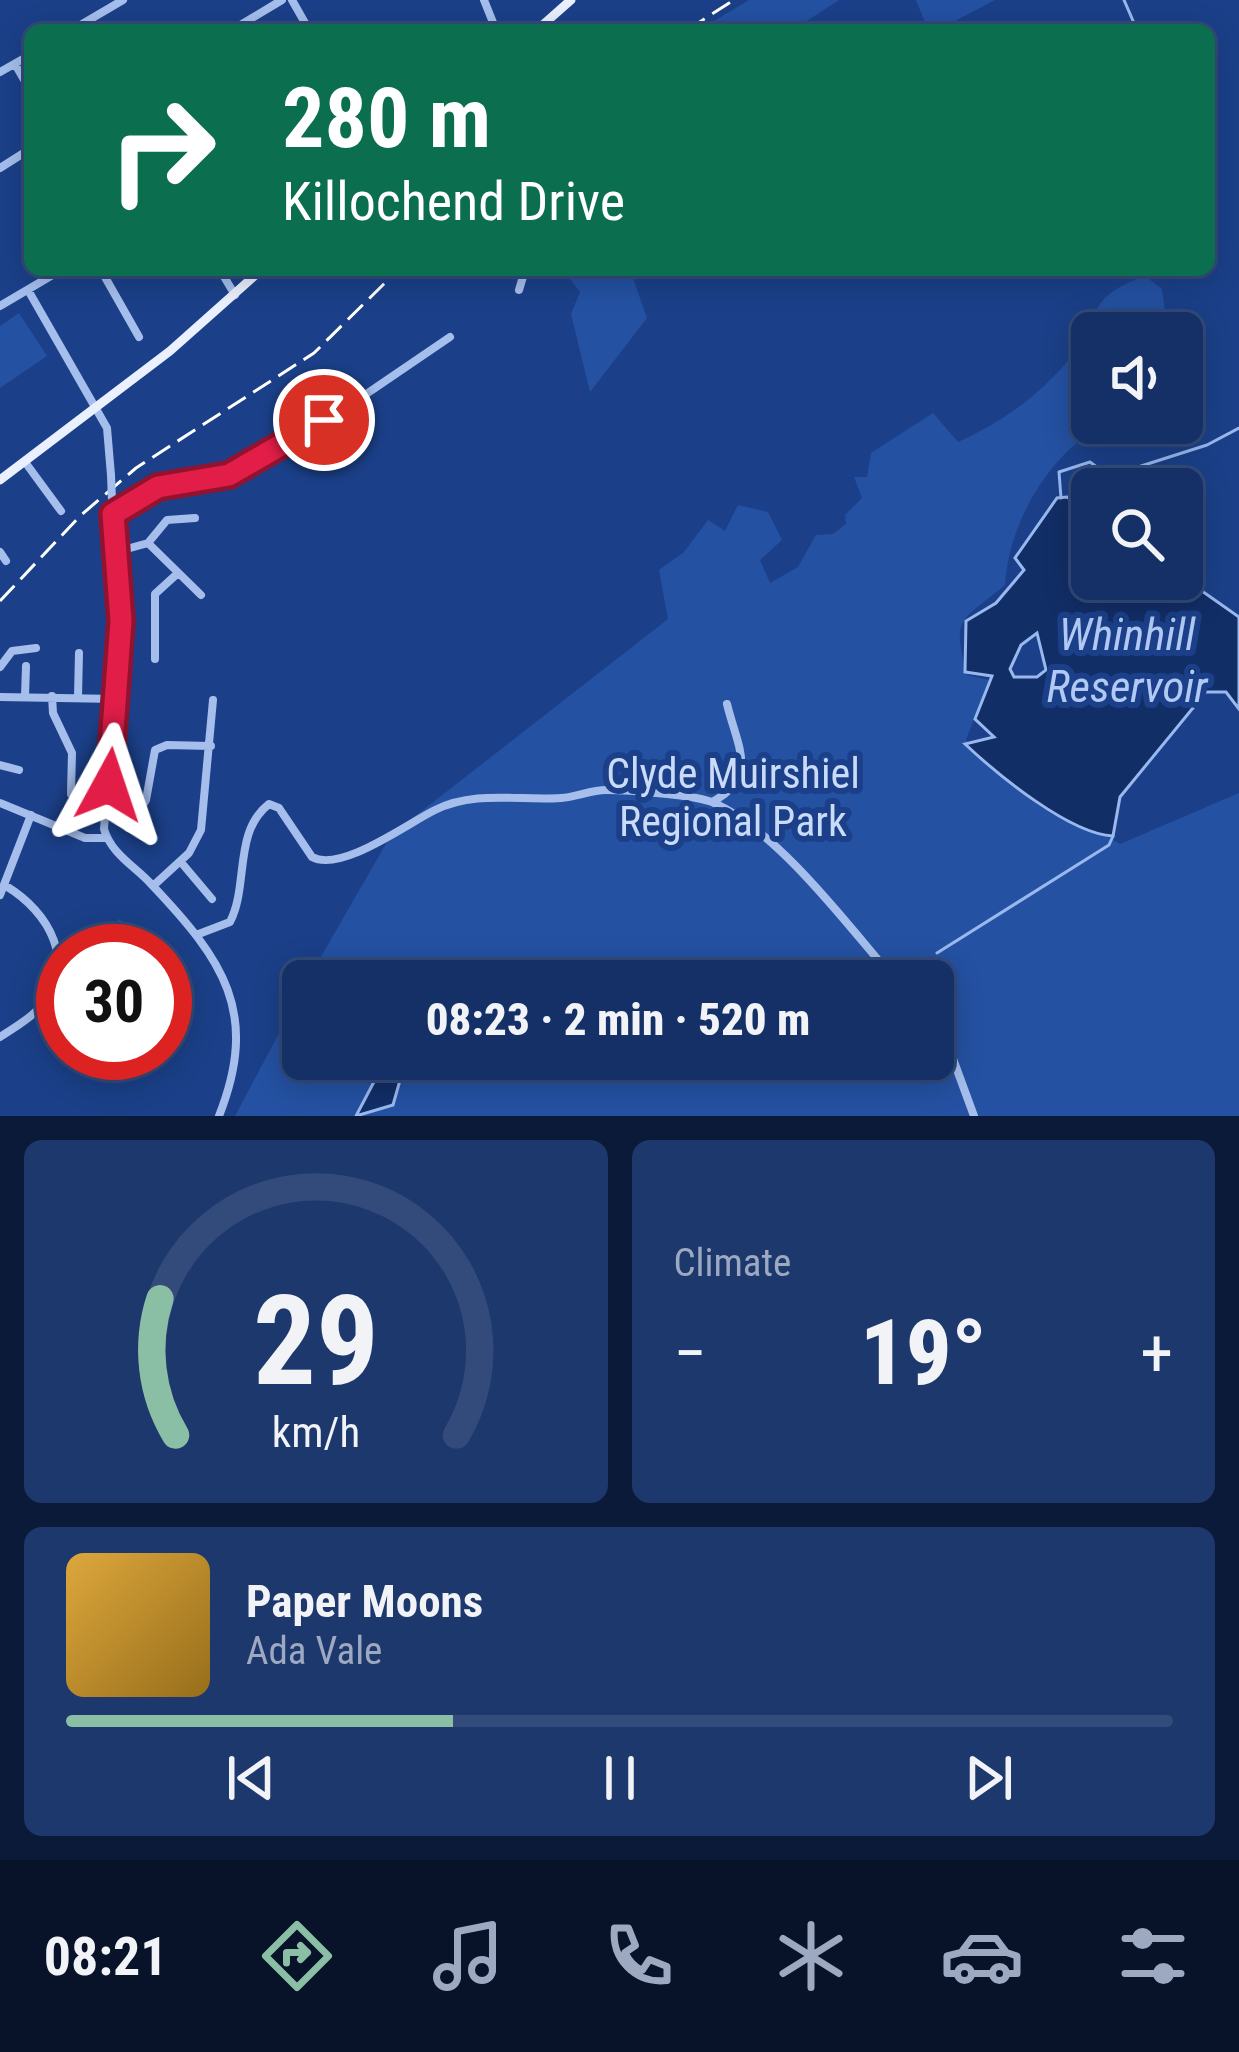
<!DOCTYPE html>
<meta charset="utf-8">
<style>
:root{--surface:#143067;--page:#1d386d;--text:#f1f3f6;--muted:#9da9c0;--line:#334b7b;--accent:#8abfa5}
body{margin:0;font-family:"Roboto Condensed",sans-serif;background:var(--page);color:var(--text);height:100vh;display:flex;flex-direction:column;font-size:45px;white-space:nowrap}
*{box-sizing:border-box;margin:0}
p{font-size:39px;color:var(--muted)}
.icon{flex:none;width:66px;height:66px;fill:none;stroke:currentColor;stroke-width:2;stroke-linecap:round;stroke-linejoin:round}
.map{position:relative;height:1116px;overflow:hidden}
.drawer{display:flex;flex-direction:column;gap:24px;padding:24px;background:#0b1a39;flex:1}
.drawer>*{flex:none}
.top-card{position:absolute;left:24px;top:24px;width:1191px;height:252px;border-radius:18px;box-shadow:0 6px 30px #0003,0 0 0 3px var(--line);background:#0b6e4f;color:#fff;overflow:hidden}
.controls{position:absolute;left:1071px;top:312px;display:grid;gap:24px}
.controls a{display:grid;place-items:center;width:132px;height:132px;border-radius:18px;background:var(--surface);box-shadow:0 6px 30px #0003,0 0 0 3px var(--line);font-size:60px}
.speed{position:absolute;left:36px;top:924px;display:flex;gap:24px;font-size:60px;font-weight:700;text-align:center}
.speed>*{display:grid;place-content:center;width:156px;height:156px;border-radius:50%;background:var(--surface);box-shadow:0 6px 30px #0003,0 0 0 3px var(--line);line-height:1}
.speed .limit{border:18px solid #d22;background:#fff;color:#111}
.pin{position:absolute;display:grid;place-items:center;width:102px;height:102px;color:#fff;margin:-51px;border:6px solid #fff;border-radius:50%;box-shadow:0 3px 12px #0007}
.me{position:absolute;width:132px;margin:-66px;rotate:5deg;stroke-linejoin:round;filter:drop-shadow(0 0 9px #0008)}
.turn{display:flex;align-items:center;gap:42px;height:252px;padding:0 60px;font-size:54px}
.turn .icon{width:156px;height:156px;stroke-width:2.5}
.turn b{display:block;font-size:84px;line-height:102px}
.big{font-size:90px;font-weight:800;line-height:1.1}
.drawer .card{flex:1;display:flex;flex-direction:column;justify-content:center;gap:18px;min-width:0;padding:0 42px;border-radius:18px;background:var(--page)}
.drawer .dial{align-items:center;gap:0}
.dial svg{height:312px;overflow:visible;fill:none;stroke:var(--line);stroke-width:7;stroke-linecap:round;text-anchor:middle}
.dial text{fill:var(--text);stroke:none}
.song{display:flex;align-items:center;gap:36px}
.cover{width:144px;height:144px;border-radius:18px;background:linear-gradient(135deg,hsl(40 70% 55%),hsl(40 70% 35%))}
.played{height:12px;border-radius:6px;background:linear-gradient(90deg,var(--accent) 35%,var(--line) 35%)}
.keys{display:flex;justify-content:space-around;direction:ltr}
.heat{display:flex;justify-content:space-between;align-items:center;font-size:66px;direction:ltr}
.drawer .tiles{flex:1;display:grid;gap:24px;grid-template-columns:1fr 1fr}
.card:last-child{grid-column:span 2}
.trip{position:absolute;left:282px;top:960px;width:672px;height:120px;border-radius:18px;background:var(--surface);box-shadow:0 6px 30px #0003,0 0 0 3px var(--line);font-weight:800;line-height:120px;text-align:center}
.dock{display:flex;height:192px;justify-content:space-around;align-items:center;background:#081329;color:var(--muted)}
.dock .icon{width:84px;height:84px}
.dock .active{color:var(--accent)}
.dock b{font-size:54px;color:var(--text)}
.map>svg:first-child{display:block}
</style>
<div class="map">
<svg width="1239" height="1116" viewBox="0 0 1239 1116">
<rect width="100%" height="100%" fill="#1b4089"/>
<path fill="#2451a2" d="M 749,0 L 839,0 L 793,30 L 699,30 Z
M 916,0 L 995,0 L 938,30 L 928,30 Z
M 563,270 L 630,270 L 647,318 L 590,392 L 571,314 L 580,292 Z
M 1145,276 L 1162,289 L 1165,311 L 1152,333 L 1092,333 L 1089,433 C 1041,468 1009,527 1005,585 C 961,622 951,615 967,675 L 989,680 L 966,740 L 1036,793 L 1120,844 L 1239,793 L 1239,1116 L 235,1116 L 303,988 L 303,1059 L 933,1059 L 933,981 L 307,981 L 391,835 L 668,619 L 659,570 L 684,552 L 708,520 L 725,531 L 738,505 L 768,512 L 782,540 L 760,560 L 770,583 L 798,567 L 816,535 L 833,534 L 846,524 L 845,515 L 862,498 L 854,477 L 867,477 L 871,453 L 933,413 L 958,442 C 1004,421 1039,396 1072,356 C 1104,317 1080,300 1145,276 Z
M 19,313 L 47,356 L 0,388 L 0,326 Z
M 118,919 L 159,940 L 154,951 L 102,951 Z"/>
<path fill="#122e67" stroke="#98b8ee" stroke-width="3" fill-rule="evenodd" d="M 1067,497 L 1092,514 L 1092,579 L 1182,577 L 1239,617 L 1239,709 L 1226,692 L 1206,692 L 1120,797 L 1113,836 C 1070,834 998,775 965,744 L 994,737 L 975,719 L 992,676 L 965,672 L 966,621 L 996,603 L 1024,570 L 1015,558 L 1057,498 ZM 1037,633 L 1046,670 L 1037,677 L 1014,677 L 1010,669 L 1021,645 Z
M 386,1059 L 406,1059 L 393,1105 L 356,1116 Z"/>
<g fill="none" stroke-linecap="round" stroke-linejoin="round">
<path stroke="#98b8ee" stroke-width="3" d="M 1124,0 L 1137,30
M 1061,498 L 1059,472 L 1090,462 L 1106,474 L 1116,474 L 1207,445 L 1239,428
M 937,953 L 1109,845 L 1113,836"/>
<path stroke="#a5beec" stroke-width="8" d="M 292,0 L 309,30
M 484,0 L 496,30
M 72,30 L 123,0
M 232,30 L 282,0
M 15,64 L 30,90
M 0,72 L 30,55
M 0,168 L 30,149
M 101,270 L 139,337
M 220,270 L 235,295
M 28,290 L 107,428 L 111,475
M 519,290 L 525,270
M 0,306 L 61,270
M 25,462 L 61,511
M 112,500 L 121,621 L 104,829 C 111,854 136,867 152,885 C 223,960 260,1012 219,1116
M 113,514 L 120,515 L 158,487 L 229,475 L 356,401 L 450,337
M 148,543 L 201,595
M 0,552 L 6,561
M 116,552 L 148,543 L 167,520 L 195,518
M 155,659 L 155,594 L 178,573
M 0,667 L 12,651 L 36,648
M 25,696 L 26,666
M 52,696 L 53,713 L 72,753 L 71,794
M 0,697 L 117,699
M 78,697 L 79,653
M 0,765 L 19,770
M 714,801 C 759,776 737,746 727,704
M 0,803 L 85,838 L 107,838
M 128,828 L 146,800 L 155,750 L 167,745 L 211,746
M 180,861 L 212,899
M 153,886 L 189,853 L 201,830 L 213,700
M 0,895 L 31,815
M 196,935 L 230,922 C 249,885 233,832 269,804 L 279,808 L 312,857 C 341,873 408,823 435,810 C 475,790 519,801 561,798 C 576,797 591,790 606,790 C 627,790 698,795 714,803 C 779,832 849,927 896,981
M 933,1023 L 949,1048 L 974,1116
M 0,1037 C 13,1028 29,1020 39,1008 C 79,963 49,912 6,886"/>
<path stroke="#ebf0ff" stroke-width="9" d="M 537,30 L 571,0
M 0,480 L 170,351 L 261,270"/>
<path stroke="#fff" stroke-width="3" stroke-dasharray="21 9" stroke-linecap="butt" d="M 687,30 L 734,0
M 0,601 L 80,516 L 136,468 L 314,353 L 398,270"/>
<path stroke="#a5beec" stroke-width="8" d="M 111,475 L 112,500"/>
</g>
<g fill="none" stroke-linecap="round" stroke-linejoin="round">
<defs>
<path id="route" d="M 109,785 L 121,621 L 113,514 L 158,487 L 229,475 L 324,420"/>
</defs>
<use href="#route" stroke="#92132f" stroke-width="30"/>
<use href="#route" stroke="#e11d48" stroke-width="21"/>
</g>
<g text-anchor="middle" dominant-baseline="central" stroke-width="12" stroke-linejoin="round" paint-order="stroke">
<g font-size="42" fill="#cadbf9" stroke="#1b4089">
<text x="733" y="773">Clyde Muirshiel<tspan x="733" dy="48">Regional Park</tspan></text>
</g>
<g font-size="45" font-style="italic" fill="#b1c9f4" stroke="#1b4089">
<text x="1127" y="634">Whinhill<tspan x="1127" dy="52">Reservoir</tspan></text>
</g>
</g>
</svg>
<div class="controls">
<a><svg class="icon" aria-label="sound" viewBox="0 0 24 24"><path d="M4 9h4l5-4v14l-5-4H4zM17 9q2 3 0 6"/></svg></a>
<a><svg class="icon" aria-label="search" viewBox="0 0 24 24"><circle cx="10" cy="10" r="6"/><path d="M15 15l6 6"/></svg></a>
</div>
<div class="speed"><div class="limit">30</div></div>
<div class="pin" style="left:324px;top:420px;background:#d93025"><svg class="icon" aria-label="arrive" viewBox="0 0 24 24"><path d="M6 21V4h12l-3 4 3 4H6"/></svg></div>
<svg class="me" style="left:109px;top:785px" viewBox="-20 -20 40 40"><path d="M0-17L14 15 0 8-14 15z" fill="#e11d48" stroke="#fff" stroke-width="4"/></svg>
<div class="trip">08:23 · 2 min · 520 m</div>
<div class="top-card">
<div class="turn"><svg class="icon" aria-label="right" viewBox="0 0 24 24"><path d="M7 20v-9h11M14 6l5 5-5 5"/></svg><div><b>280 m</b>Killochend Drive</div></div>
</div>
</div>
<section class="drawer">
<div class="tiles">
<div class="card dial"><svg viewBox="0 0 100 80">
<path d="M14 69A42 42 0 1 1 86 69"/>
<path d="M14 69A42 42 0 0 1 10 34" stroke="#8abfa5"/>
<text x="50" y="56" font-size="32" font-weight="700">29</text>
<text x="50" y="72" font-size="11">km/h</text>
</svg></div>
<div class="card"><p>Climate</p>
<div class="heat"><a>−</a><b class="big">19°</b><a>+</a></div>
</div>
<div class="card">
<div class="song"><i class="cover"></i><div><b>Paper Moons</b><p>Ada Vale</p></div></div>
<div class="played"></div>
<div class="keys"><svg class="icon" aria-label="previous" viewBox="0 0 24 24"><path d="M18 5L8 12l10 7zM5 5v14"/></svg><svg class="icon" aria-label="pause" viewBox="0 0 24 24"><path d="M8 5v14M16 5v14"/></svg><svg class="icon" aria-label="next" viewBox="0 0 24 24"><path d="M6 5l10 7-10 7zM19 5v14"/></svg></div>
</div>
</div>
</section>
<nav class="dock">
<b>08:21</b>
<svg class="icon active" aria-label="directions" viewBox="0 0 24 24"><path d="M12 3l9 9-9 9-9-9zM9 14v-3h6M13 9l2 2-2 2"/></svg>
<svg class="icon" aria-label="music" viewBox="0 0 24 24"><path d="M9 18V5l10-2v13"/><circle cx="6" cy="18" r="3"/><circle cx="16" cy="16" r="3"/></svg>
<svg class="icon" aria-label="phone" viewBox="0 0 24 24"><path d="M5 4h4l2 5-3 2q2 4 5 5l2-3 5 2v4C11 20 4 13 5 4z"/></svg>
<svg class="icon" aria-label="climate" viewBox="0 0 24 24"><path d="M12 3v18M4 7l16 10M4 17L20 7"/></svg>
<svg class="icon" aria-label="car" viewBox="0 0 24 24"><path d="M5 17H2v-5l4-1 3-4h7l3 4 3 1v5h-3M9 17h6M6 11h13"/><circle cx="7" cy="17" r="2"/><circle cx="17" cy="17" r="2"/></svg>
<svg class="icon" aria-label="filters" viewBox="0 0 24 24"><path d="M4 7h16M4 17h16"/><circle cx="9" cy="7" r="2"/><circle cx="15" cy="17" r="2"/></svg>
</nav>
